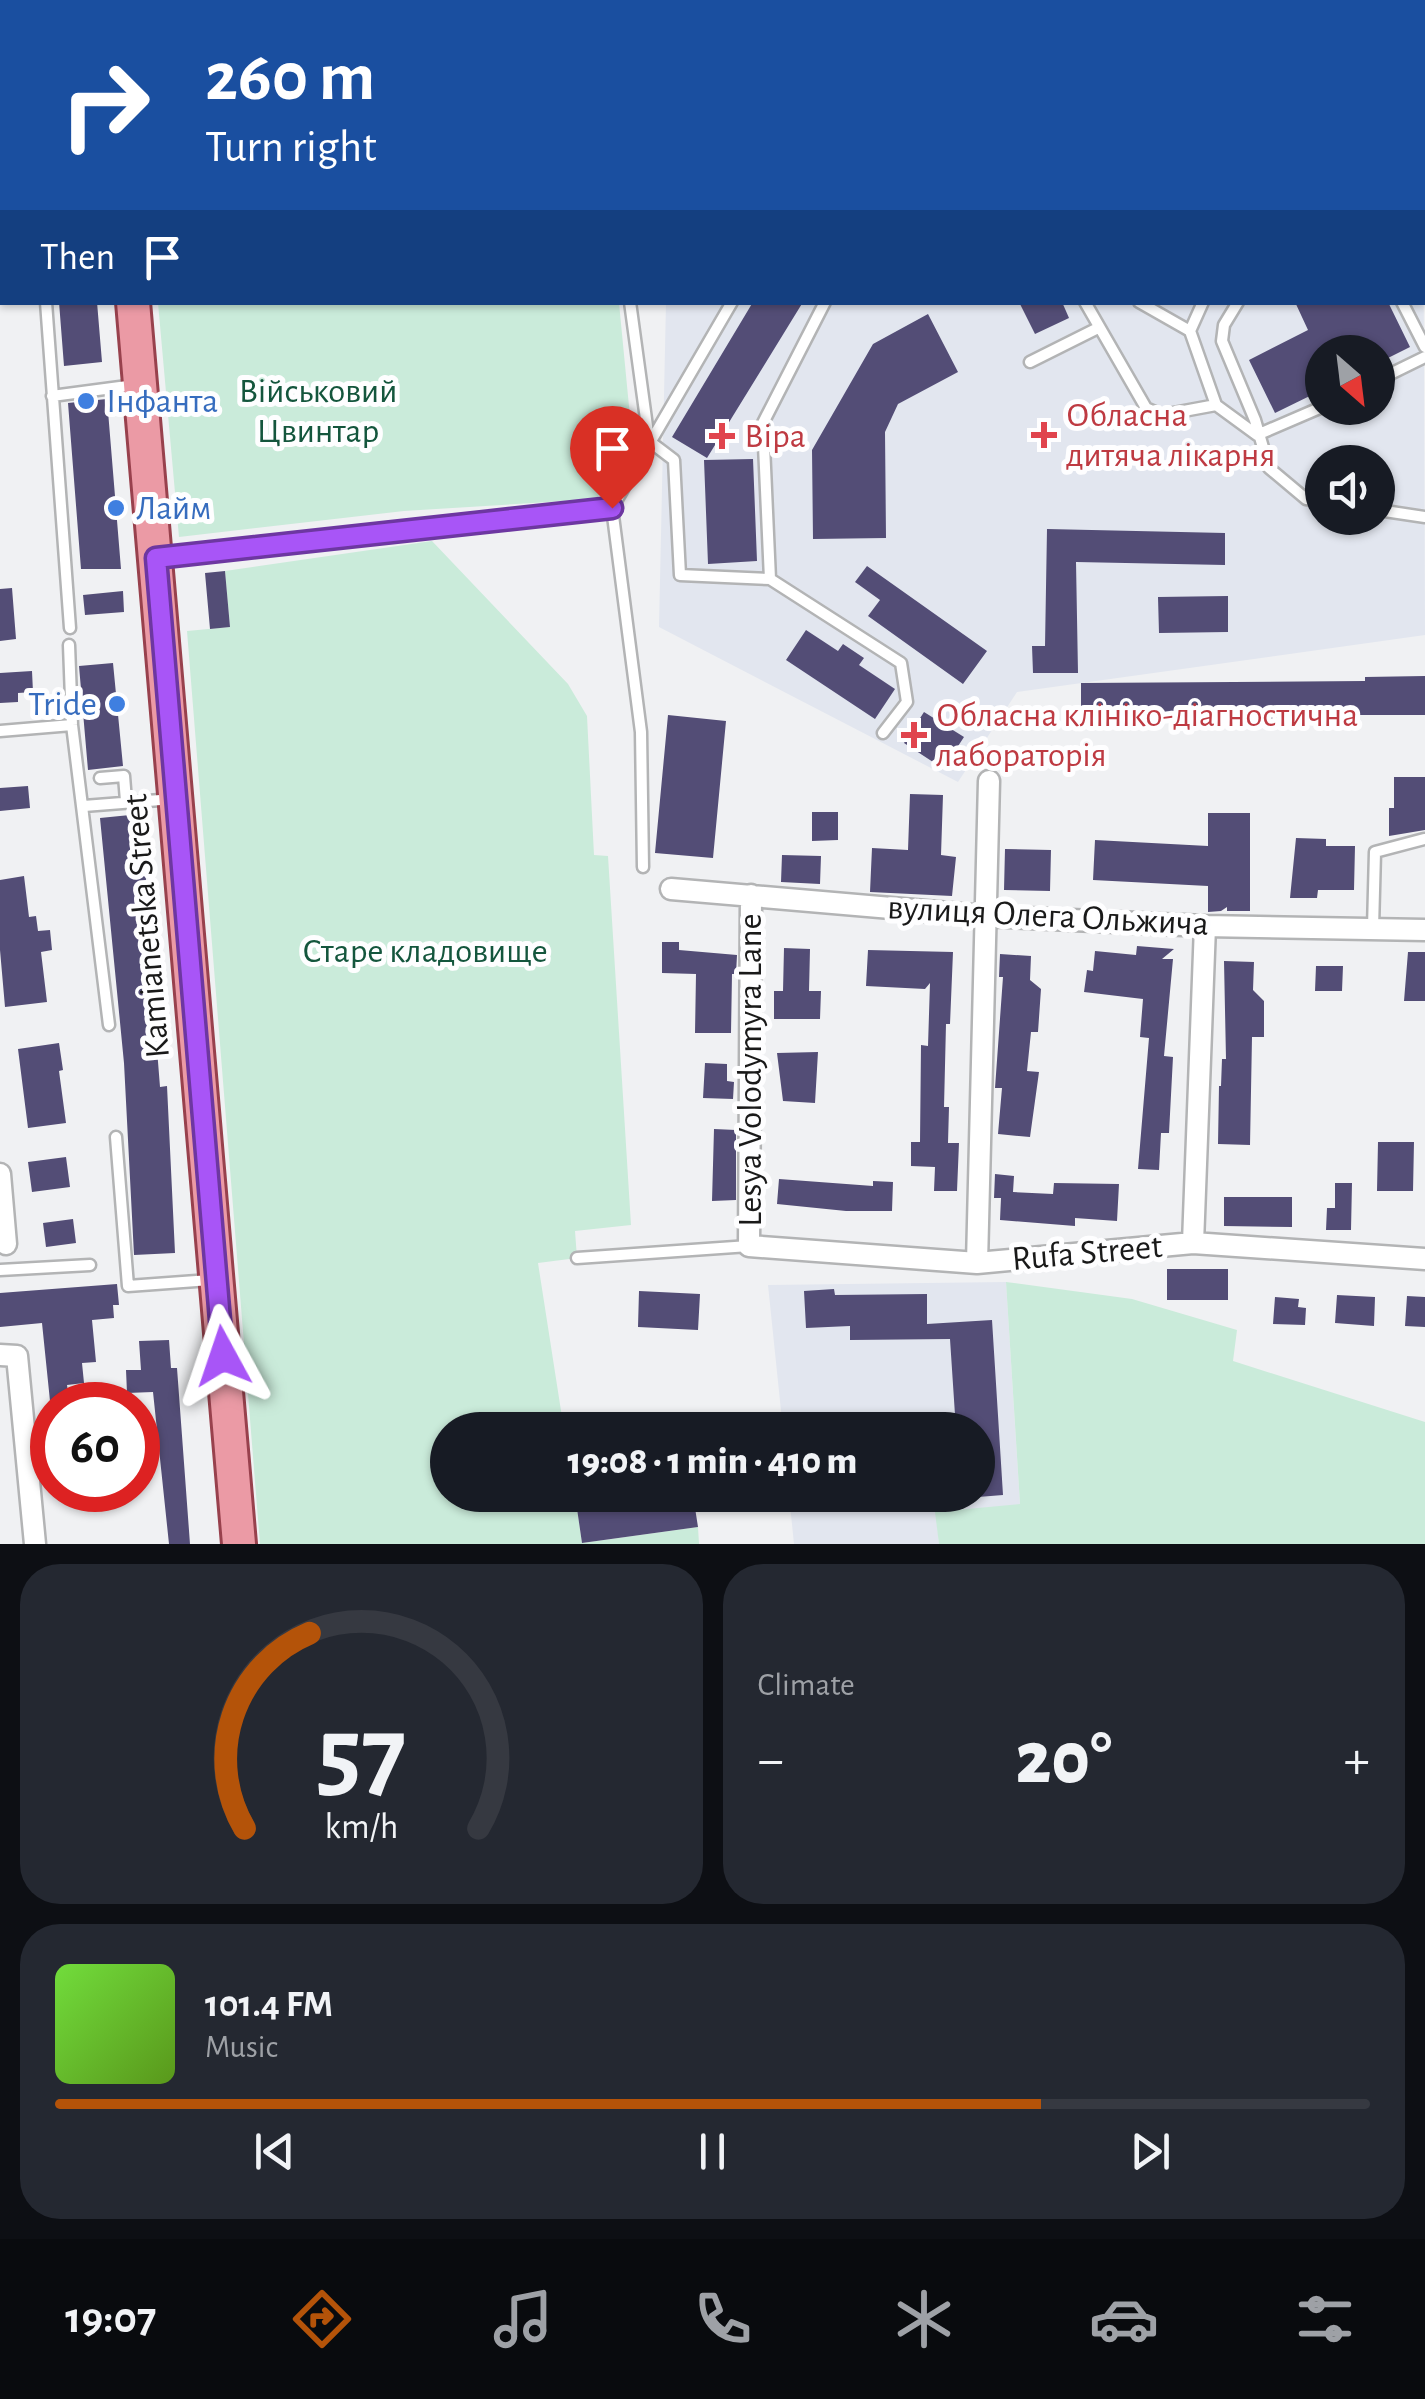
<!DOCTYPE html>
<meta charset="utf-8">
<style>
:root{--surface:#171b24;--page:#242831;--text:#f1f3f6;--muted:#9ea1a6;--line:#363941;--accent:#b45309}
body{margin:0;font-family:"Alegreya Sans",sans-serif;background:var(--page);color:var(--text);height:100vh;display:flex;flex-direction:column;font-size:38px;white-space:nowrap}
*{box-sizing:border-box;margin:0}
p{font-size:32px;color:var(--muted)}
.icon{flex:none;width:55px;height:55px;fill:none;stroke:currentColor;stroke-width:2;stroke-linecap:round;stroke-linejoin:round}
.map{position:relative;height:1544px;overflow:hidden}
.panel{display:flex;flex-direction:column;gap:20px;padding:20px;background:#0d0f14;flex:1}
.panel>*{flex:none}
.hud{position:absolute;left:0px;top:0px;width:1425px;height:305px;box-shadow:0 2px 8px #0004;background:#1a4fa0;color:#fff;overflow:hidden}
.needle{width:65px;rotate:152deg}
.controls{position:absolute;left:1305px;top:335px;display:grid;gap:20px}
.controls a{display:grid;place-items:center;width:90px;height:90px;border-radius:50%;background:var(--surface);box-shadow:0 2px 8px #0004;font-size:50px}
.speed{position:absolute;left:30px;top:1382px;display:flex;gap:20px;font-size:50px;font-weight:700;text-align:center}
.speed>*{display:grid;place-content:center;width:130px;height:130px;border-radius:50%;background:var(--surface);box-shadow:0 2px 8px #0004;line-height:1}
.speed .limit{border:15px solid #d22;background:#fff;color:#111}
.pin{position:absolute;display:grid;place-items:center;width:85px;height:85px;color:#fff;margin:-102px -42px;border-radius:50% 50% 50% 0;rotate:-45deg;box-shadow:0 0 10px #0007}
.pin .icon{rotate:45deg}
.me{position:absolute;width:110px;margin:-55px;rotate:355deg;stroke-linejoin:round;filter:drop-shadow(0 0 8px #0008)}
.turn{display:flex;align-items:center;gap:35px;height:210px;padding:0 40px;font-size:45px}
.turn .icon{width:130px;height:130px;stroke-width:2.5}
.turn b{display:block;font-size:70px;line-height:85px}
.then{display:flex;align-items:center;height:95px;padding:0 40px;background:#0003;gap:20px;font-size:38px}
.big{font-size:75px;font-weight:800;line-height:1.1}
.panel .tile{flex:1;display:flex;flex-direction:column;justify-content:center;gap:15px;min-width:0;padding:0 35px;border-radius:40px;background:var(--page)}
.panel .dial{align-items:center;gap:0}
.dial svg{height:260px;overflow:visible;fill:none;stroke:var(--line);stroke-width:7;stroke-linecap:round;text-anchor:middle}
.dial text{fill:var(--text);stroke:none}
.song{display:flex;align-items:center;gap:30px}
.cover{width:120px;height:120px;border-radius:15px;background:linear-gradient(135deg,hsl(100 70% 55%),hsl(90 70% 35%))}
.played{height:10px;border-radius:5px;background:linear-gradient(90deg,var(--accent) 75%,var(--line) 75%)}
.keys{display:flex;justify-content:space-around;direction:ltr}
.heat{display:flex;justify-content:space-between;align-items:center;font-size:55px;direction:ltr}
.panel .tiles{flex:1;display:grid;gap:20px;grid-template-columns:1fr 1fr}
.tile:last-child{grid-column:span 2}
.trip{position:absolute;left:430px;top:1412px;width:565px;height:100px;border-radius:50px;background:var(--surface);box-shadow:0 2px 8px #0004;font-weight:800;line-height:100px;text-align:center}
.tab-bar{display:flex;height:160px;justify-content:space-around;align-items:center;background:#090b0e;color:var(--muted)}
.tab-bar .icon{width:70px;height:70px}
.tab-bar .current{color:var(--accent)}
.tab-bar b{font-size:45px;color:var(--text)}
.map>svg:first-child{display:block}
</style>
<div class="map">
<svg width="1425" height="1544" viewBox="0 0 1425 1544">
<rect width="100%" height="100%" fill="#f0f1f3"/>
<path fill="#e2e6ef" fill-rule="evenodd" d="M 674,0 L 878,0 L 882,2 L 674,2 Z
M 1025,0 L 1358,0 L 1360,2 L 1018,2 Z
M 1423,109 L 1425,635 L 1017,692 L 958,782 L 659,627 L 666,303 L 1422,302 ZM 1322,352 L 1378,352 L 1378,408 L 1322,408 ZM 1322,462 L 1378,462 L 1378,518 L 1322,518 Z
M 1006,1282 L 1020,1505 L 936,1512 L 939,1544 L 794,1544 L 789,1495 L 978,1495 L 978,1430 L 783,1430 L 768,1285 Z"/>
<path fill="#caebda" d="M 158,303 L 619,303 L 631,427 L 597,499 L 404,511 L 179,537 Z
M 432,541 L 568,684 L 587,716 L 594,855 L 608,856 L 631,1225 L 575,1231 L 577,1258 L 538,1263 L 564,1430 L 448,1430 L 448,1495 L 575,1495 L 582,1543 L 698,1527 L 699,1544 L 260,1544 L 187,631 L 230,627 L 225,571 Z
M 1006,1282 L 1132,1299 L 1237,1330 L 1233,1361 L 1425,1422 L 1425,1544 L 939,1544 L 935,1512 L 1020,1504 Z"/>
<path fill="#534d76" d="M 59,302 L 97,302 L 102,362 L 64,366 Z
M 753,302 L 803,302 L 707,458 L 672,437 Z
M 1019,302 L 1062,302 L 1069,318 L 1035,334 Z
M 1295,302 L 1388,302 L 1410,347 L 1378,363 L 1378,352 L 1322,352 L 1322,390 L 1275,413 L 1249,360 L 1308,330 Z
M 928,314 L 958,372 L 898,404 L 885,432 L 886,538 L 813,539 L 812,450 L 873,344 Z
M 107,399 L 121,569 L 81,569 L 68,403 Z
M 753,459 L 757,561 L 708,564 L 704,460 Z
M 1047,529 L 1225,533 L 1225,565 L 1076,562 L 1078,673 L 1033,673 L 1032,646 L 1045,646 Z
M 867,566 L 987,651 L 963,684 L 868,616 L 880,600 L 855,582 Z
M 225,571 L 230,627 L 210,629 L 205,573 Z
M 12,588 L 16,639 L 0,641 L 0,589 Z
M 123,591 L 124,612 L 85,615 L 83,595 Z
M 1228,596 L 1228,632 L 1159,633 L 1158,597 Z
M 806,630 L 838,651 L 843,644 L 864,658 L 859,665 L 895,689 L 875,719 L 786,660 Z
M 113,663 L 123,766 L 88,770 L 79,666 Z
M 32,671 L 33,692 L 18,693 L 18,702 L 0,703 L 0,673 Z
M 1425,676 L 1425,715 L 1350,715 L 1350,721 L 1081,724 L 1081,683 L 1365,681 L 1365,677 Z
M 924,712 L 964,737 L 949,760 L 938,754 L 933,762 L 904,743 Z
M 668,715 L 726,721 L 713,858 L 655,853 Z
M 1394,777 L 1425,777 L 1425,830 L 1389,836 L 1389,808 L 1394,808 Z
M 28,786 L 30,808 L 0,811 L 0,788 Z
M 910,794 L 943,795 L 941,855 L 956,857 L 952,896 L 870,892 L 872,848 L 908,850 Z
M 812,812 L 838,812 L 838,840 L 812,841 Z
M 1208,813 L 1250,813 L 1250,911 L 1227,911 L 1227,907 L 1221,911 L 1208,912 L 1208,886 L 1093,880 L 1095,840 L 1208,846 Z
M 140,814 L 159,1024 L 155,1024 L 160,1087 L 167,1086 L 175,1253 L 134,1255 L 124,1063 L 100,818 Z
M 1296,838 L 1326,839 L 1326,846 L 1355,846 L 1354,890 L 1318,890 L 1317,898 L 1290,898 Z
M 1005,849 L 1051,850 L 1050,891 L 1004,890 Z
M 782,855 L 821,856 L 820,884 L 781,882 Z
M 24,876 L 29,917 L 36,916 L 38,931 L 50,930 L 52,950 L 41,952 L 47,1002 L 5,1007 L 0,950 L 0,880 Z
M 662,942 L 679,942 L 679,950 L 737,955 L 736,974 L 732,974 L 731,1033 L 695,1033 L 696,974 L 662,973 Z
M 1137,946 L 1174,949 L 1162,959 L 1173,959 L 1164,1056 L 1173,1057 L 1169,1133 L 1161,1133 L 1159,1170 L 1138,1169 L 1149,1038 L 1140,1037 L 1143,999 L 1084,992 L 1087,970 L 1093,971 L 1095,951 L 1136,955 Z
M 784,948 L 810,949 L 809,991 L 821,991 L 820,1019 L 774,1019 L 774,991 L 783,991 Z
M 868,950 L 953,952 L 950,1024 L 946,1024 L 944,1107 L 949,1107 L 948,1143 L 959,1143 L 957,1191 L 934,1191 L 935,1167 L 911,1166 L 911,1142 L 920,1142 L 921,1045 L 928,1046 L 930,983 L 925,989 L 866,986 Z
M 1408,952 L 1425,952 L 1425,1001 L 1404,1001 Z
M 1000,954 L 1031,956 L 1030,980 L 1041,989 L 1038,1032 L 1031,1032 L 1027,1071 L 1039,1072 L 1030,1137 L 998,1134 L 1002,1088 L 995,1088 L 1003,977 L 999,977 Z
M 1224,961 L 1254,962 L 1253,990 L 1264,1001 L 1264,1037 L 1252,1037 L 1250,1145 L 1218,1144 L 1219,1086 L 1221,1086 L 1222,1059 L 1226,1059 Z
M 1316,966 L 1343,966 L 1342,991 L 1315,991 Z
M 59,1043 L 63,1070 L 59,1071 L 66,1123 L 28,1128 L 18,1049 Z
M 818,1052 L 815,1103 L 783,1101 L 777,1053 Z
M 705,1063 L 727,1064 L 727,1081 L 734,1082 L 733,1099 L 703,1098 Z
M 714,1129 L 736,1130 L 736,1200 L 712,1201 Z
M 1378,1142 L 1414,1142 L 1413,1191 L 1377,1191 Z
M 66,1157 L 70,1187 L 32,1192 L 28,1162 Z
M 995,1174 L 1014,1176 L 1013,1192 L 1053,1194 L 1054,1183 L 1119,1184 L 1117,1221 L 1075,1218 L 1075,1226 L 1000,1220 L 1001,1198 L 994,1198 Z
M 779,1179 L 873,1186 L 873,1181 L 893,1182 L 892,1211 L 846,1211 L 777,1204 Z
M 1335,1183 L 1352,1183 L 1351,1230 L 1326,1230 L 1327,1208 L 1335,1208 Z
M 1224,1197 L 1292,1197 L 1292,1227 L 1224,1226 Z
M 73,1219 L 76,1243 L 46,1247 L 43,1223 Z
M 1167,1269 L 1228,1269 L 1228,1300 L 1167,1300 Z
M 117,1284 L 119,1305 L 113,1305 L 114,1318 L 92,1320 L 96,1362 L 82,1363 L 84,1383 L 67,1385 L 69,1398 L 50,1401 L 42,1323 L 0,1327 L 0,1293 Z
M 834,1289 L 835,1295 L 927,1294 L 927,1324 L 992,1320 L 1003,1495 L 978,1497 L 978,1430 L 956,1430 L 950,1339 L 850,1340 L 850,1326 L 806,1328 L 804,1291 Z
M 639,1291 L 700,1294 L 698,1330 L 638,1327 Z
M 1337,1295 L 1375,1297 L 1374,1326 L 1335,1323 Z
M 1407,1296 L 1425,1297 L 1425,1327 L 1405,1326 Z
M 1275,1297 L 1299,1299 L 1298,1307 L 1306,1308 L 1305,1325 L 1273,1324 Z
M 169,1340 L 171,1368 L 177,1368 L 190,1544 L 169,1544 L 153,1392 L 127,1393 L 126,1370 L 141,1370 L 139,1341 Z
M 575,1495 L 693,1495 L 698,1527 L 582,1543 Z"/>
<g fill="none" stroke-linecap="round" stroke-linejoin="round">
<defs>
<path id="service" d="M 26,0 L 26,2
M 1078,0 L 1084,2
M 1245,0 L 1247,2
M 1405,0 L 1406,2
M 303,2 L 340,0
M 1093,2 L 1094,0
M 1157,2 L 1160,0
M 1422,39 L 1425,45
M 0,102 L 2,103
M 46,302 L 70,628
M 630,302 L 649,441 L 674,460 L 680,575 L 770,579 L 763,423 L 825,302
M 1085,302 L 1146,408 L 1162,415 L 1216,405
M 1139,302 L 1190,331
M 1203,302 L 1190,331 L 1216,405 L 1257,435
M 1238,302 L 1224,325 L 1222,341 L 1255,420 L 1269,468 L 1306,499 L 1322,501
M 1402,302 L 1425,347
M 1030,362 L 1098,328
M 1378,380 L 1425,357
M 52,396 L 135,385
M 1257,435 L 1322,407
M 612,508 L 732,302
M 1378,510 L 1425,517
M 162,558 L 612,508 L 641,732 L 643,867
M 770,579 L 901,663 L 907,702 L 883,733
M 69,645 L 72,725 L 109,1025
M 0,731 L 72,725
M 100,778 L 124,776 L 126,801
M 84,806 L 173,799
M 1373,928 L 1375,852 L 1424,839
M 116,1137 L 128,1286 L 210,1280
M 577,1258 L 749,1246
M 0,1270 L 90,1265"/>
<path id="minor" d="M 671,889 L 984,916 L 1205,926 L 1425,930
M 751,895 L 749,1246 L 977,1263 L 1193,1243 L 1425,1259
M 0,1174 L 6,1244
M 1193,1243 L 1205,926
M 977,1263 L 989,781
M 0,1355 L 17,1356 L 35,1544"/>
<path id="primary" d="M 106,0 L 106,2
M 133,302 L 239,1544"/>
</defs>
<use href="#service" stroke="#b3b4b5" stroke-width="15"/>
<use href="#minor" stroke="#b3b4b5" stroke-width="25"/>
<use href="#primary" stroke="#98414d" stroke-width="38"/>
<use href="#service" stroke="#fff" stroke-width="10"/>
<use href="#minor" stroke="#fff" stroke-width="20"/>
<use href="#primary" stroke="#eb9aa5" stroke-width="32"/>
</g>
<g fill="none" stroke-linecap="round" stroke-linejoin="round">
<defs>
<path id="route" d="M 223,1356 L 156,558 L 612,508"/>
</defs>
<use href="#route" stroke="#6d37a1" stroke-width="25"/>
<use href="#route" stroke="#a855f7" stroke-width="18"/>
</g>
<g fill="#3f7fe0" stroke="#fefeff" stroke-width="4">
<circle cx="86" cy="401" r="10"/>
<circle cx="116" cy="508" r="10"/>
<circle cx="117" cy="704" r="10"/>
</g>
<g fill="#e0444e" stroke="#fefeff" stroke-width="4">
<path d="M1039 420h10v10h10v10h-10v10h-10v-10h-10v-10h10z"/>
<path d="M717 421h10v10h10v10h-10v10h-10v-10h-10v-10h10z"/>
<path d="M909 720h10v10h10v10h-10v10h-10v-10h-10v-10h10z"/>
</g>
<g text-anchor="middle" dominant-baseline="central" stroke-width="10" stroke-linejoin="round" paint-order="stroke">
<g font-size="35" fill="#14563d" stroke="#fefeff">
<text x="318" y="391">Військовий<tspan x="318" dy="40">Цвинтар</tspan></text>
<text x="425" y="951">Старе кладовище</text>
</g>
<g font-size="35" fill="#366cbe" stroke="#fefeff" text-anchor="start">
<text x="106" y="401">Інфанта</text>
<text x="136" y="508">Лайм</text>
<text x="97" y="704" text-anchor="end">Tride</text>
</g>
<g font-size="35" fill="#be3a42" stroke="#fefeff" text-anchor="start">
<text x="1066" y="415">Обласна<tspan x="1066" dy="40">дитяча лікарня</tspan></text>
<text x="744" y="436">Віра</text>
<text x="936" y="715">Обласна клініко-діагностична<tspan x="936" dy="40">лабораторія</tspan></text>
</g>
<g font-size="35" fill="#191919" stroke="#fefeff">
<text transform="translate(1048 916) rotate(3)">вулиця Олега Ольжича</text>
<text transform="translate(147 926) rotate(-95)">Kamianetska Street</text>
<text transform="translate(750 1070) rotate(-90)">Lesya Volodymyra Lane</text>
<text transform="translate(1087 1253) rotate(-5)">Rufa Street</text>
</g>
</g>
</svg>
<div class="controls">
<a><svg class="needle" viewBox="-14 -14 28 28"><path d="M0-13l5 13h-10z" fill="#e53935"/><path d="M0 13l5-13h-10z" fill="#9ea1a6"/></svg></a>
<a><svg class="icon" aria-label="sound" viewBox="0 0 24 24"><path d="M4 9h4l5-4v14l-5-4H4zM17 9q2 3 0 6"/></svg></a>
</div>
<div class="speed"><div class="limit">60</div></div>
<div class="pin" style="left:612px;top:508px;background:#d93025"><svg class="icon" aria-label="arrive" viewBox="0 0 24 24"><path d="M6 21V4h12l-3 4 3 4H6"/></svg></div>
<svg class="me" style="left:223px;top:1356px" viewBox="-20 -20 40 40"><path d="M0-17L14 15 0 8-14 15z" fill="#a855f7" stroke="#fff" stroke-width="4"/></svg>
<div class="trip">19:08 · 1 min · 410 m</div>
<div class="hud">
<div class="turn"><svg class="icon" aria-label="right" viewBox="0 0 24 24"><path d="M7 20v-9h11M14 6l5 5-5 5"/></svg><div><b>260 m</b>Turn right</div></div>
<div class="then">Then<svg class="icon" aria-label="arrive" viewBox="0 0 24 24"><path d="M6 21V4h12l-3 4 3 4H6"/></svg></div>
</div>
</div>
<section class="panel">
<div class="tiles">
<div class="tile dial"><svg viewBox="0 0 100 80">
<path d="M14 69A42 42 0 1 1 86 69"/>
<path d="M14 69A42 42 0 0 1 34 9" stroke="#b45309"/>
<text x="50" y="56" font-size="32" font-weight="700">57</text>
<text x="50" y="72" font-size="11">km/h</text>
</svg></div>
<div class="tile"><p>Climate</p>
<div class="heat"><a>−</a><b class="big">20°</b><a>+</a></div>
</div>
<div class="tile">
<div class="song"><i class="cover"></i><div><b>101.4 FM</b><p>Music</p></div></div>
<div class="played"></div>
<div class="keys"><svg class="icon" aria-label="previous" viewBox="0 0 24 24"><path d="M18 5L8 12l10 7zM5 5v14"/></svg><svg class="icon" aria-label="pause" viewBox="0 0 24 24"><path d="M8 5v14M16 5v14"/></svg><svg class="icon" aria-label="next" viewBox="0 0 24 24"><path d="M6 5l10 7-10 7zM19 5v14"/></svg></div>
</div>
</div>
</section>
<nav class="tab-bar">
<b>19:07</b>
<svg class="icon current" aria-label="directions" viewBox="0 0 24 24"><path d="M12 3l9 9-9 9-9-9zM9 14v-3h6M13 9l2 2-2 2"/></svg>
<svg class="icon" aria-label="music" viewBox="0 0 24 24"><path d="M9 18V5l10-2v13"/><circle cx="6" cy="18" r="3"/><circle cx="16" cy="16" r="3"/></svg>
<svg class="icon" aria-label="phone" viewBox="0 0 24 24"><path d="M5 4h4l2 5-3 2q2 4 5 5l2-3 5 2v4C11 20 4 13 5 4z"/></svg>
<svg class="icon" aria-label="climate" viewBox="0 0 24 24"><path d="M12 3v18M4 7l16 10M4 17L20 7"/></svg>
<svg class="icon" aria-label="car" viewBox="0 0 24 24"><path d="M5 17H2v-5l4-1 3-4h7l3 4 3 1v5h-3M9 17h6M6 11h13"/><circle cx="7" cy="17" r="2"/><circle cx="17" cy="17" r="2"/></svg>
<svg class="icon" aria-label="filters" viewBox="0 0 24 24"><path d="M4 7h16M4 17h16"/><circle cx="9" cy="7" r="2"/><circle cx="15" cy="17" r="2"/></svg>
</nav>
